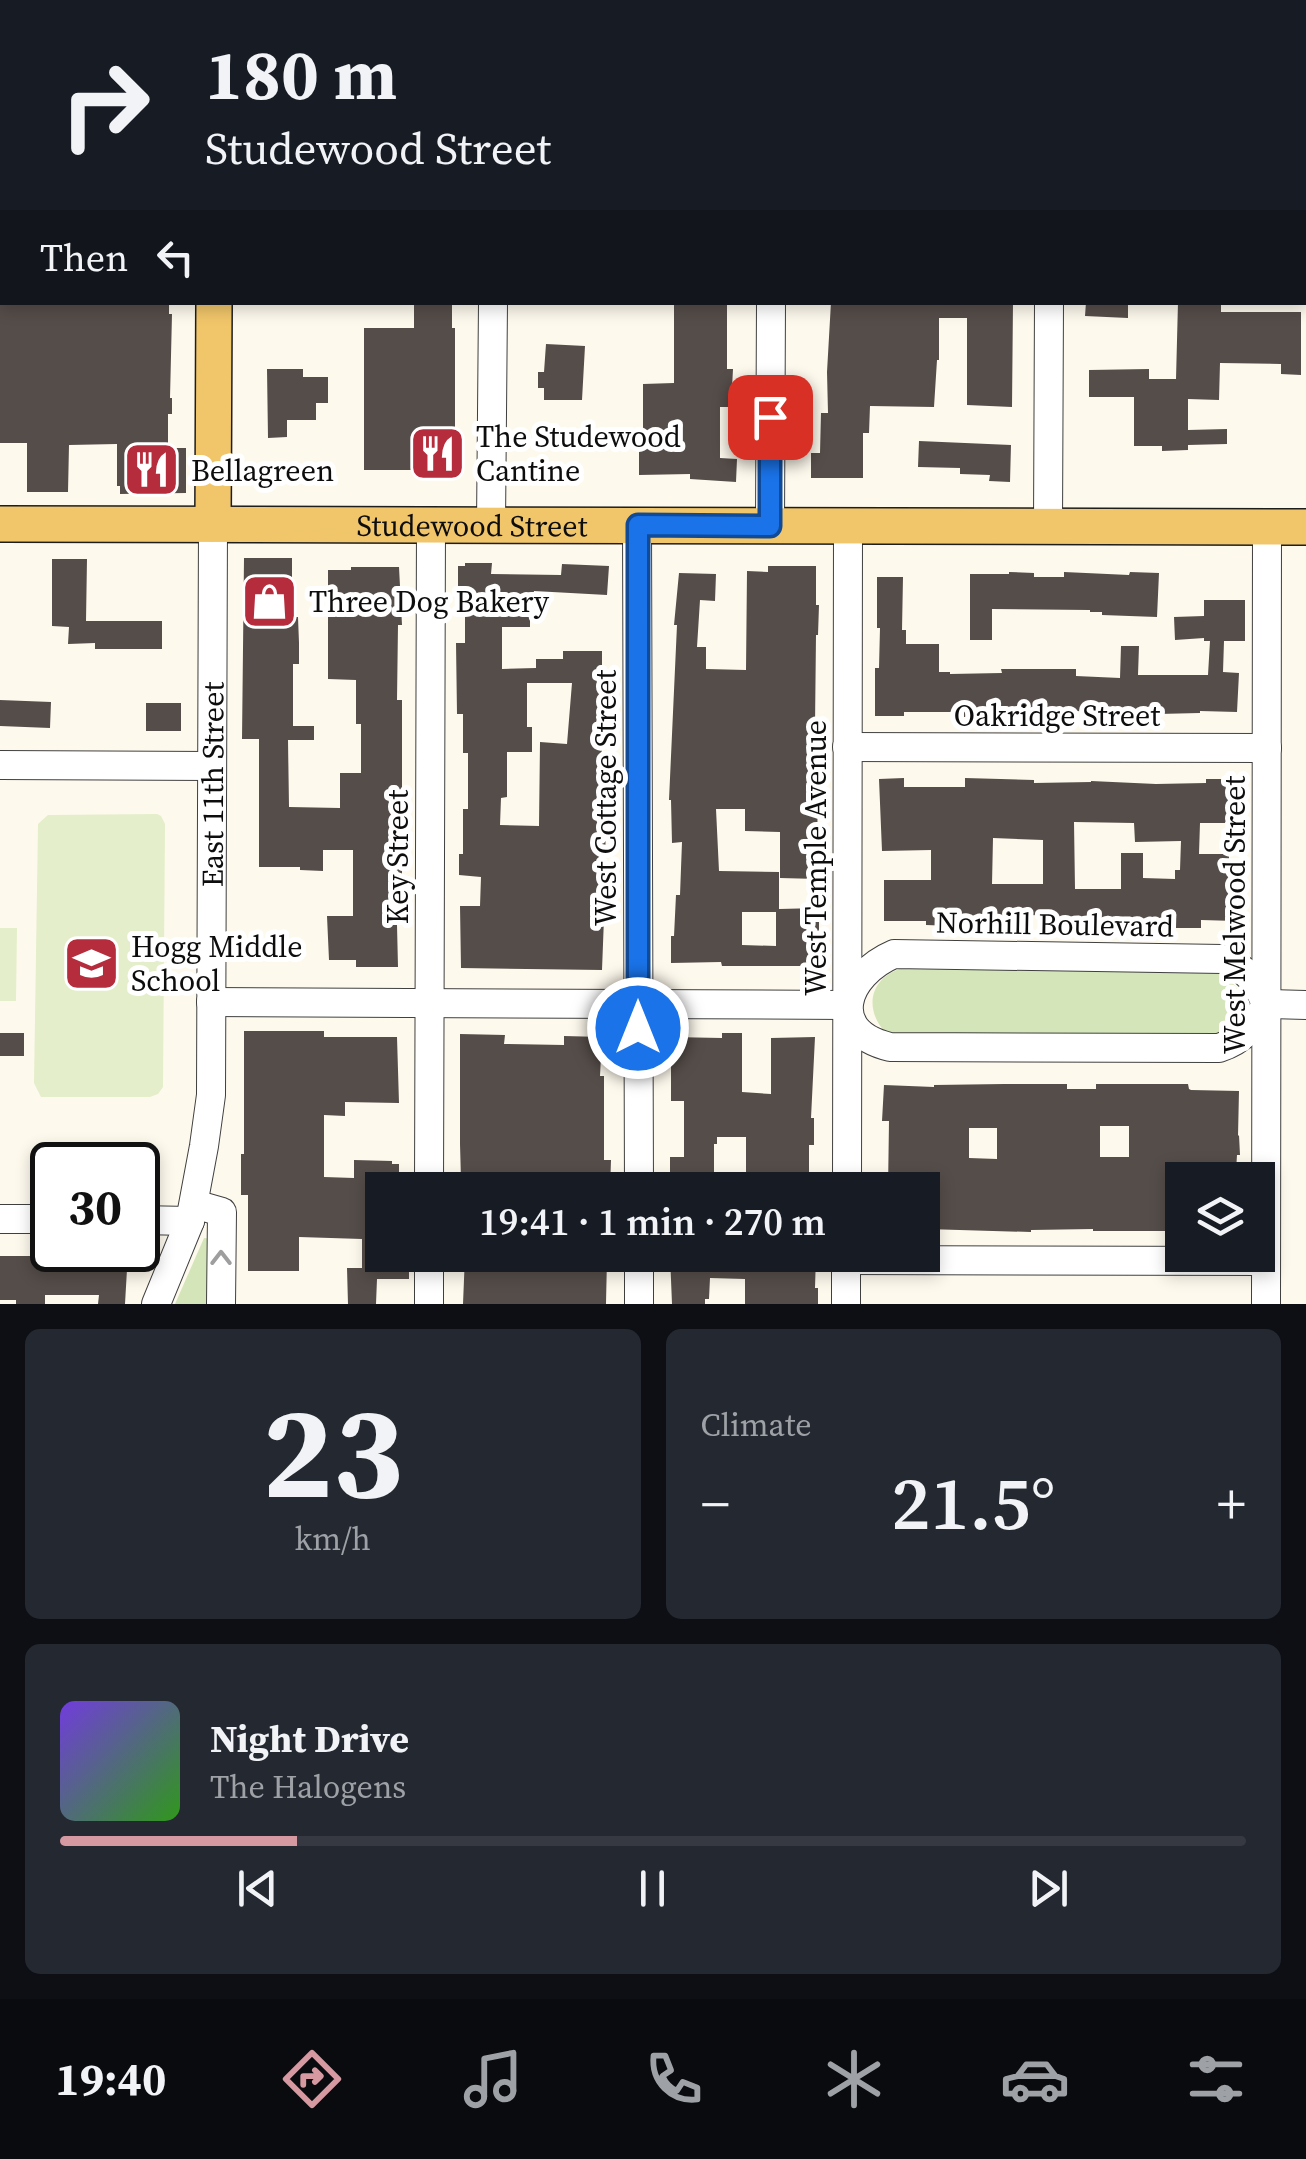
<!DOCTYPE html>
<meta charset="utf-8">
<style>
:root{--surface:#171b24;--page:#242831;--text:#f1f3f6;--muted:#9ea1a6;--line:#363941;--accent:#d699a2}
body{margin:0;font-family:"Source Serif 4",serif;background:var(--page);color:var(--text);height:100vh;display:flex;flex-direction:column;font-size:38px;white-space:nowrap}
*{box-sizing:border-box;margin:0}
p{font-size:32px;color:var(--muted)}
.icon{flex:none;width:55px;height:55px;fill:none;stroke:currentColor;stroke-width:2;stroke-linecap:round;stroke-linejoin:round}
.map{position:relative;height:1304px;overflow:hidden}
.panel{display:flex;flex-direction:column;gap:25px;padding:25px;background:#0d0f14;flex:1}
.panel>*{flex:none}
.banner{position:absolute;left:0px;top:0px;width:1308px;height:305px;box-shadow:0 5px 15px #0003;background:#171b24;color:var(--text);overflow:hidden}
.tools{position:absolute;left:1165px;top:1162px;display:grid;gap:20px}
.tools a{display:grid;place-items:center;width:110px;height:110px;border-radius:0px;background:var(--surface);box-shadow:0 5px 15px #0003;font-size:50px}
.speed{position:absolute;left:30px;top:1142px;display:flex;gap:20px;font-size:50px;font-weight:700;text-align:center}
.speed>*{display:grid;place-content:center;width:130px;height:130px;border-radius:50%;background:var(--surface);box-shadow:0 5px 15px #0003;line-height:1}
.speed .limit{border:5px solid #111;border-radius:15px;background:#fff;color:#111}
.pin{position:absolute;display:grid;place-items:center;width:85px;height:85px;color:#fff;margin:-42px;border-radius:20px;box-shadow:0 5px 15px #0006}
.me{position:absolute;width:110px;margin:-55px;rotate:0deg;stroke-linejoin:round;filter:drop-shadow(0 0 8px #0008)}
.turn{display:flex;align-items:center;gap:35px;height:210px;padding:0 40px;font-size:45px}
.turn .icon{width:130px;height:130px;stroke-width:2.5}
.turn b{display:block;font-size:70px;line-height:85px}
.then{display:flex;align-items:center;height:95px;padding:0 40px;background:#0003;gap:20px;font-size:38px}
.big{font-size:75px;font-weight:600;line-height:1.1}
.panel .widget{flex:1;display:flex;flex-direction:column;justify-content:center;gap:15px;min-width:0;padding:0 35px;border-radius:15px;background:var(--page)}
.panel .dial{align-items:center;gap:0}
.dial b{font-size:130px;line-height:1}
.song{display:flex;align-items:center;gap:30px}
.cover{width:120px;height:120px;border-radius:15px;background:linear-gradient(135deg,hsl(260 70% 55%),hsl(110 70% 35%))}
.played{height:10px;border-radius:5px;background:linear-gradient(90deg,var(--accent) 20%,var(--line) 20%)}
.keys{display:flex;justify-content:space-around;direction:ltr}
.heat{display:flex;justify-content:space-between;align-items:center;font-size:55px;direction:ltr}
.panel .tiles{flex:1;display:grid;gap:25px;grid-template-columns:1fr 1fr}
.widget:last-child{grid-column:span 2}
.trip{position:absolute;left:365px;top:1172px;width:575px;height:100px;border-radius:0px;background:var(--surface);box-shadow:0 5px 15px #0003;font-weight:600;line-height:100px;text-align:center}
.dock{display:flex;height:160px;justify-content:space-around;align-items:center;background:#090b0e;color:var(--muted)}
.dock .icon{width:70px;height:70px}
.dock .on{color:var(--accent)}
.dock b{font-size:45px;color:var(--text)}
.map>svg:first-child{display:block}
</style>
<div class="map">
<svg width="1306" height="1304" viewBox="0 0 1306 1304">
<rect width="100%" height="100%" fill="#fef9ed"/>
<path fill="#d4e6b9" d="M 907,967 L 1212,969 C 1246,985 1251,1010 1223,1036 L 895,1040 C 861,1017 866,975 907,967 Z
M 204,1238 L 214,1239 L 214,1304 L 175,1304 Z"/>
<path fill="#e4eeca" d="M 157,814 L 161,816 L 165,824 L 163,1087 L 158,1094 L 150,1097 L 41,1097 L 34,1083 L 38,824 L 48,815 Z
M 0,928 L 17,928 L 16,1001 L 0,1001 Z"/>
<path fill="#554d49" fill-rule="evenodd" d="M 0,302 L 169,302 L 169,314 L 172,314 L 170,398 L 172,398 L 172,414 L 168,414 L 168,448 L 186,448 L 186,493 L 120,494 L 120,486 L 117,486 L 117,444 L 69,445 L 68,492 L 27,492 L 27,443 L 0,443 Z
M 414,302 L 452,302 L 452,328 L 455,328 L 455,470 L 364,470 L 364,328 L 414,328 Z
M 674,302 L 727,302 L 727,369 L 733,369 L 731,407 L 720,407 L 720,458 L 737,459 L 736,482 L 690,479 L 690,474 L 639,475 L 639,428 L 643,428 L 643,384 L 674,383 Z
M 831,302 L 1013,302 L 1012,407 L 967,405 L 967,318 L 939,318 L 939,360 L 937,360 L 934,407 L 870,406 L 869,433 L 863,433 L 863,478 L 811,478 L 811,453 L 820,453 L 821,413 L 828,413 L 827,372 Z
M 1086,302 L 1128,302 L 1128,318 L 1085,316 Z
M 1178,302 L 1221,302 L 1221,312 L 1301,312 L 1301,375 L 1281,374 L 1281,364 L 1220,363 L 1219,400 L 1188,399 L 1188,430 L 1227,429 L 1227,444 L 1188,445 L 1188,450 L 1162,451 L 1162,446 L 1134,446 L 1134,397 L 1089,397 L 1089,370 L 1149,369 L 1149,379 L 1176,379 Z
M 546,344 L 585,346 L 582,400 L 544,400 L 544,388 L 538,388 L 538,372 L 544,372 Z
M 267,369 L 303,369 L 303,377 L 328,377 L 328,403 L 316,403 L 316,420 L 287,420 L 287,437 L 268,438 Z
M 919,441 L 1011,445 L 1010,482 L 989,481 L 990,475 L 960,474 L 960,468 L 918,467 Z
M 244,558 L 292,558 L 292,617 L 298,617 L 299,643 L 299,664 L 293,664 L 293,726 L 314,726 L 314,740 L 288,740 L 289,807 L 340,808 L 340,773 L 361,773 L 361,724 L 356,724 L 356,680 L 328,679 L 328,570 L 351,570 L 351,567 L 399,567 L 402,625 L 398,625 L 397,700 L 402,700 L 402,801 L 394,801 L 394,854 L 402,854 L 402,925 L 397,925 L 398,967 L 356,967 L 356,960 L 329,960 L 327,916 L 353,916 L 353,850 L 323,850 L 323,871 L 300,870 L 300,867 L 259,867 L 259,739 L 242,739 Z
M 52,559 L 87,559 L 86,621 L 162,621 L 162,649 L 95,649 L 95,643 L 68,644 L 69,627 L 52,626 Z
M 465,563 L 492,563 L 491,574 L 561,575 L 562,564 L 609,566 L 607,595 L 534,591 L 533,598 L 530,598 L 530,627 L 502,627 L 502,669 L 536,668 L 536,659 L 563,659 L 563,651 L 602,651 L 602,687 L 605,687 L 604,718 L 601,718 L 602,770 L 605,770 L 606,918 L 604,918 L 602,970 L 461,968 L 460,906 L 480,906 L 481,877 L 459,875 L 459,854 L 463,854 L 463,809 L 468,809 L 468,753 L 463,753 L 463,714 L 457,714 L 456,643 L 465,643 L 465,587 L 458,587 L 458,566 L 465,566 ZM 527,683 L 572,683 L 567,744 L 540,742 L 539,826 L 500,825 L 501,798 L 507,797 L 507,752 L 532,752 L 532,727 L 527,727 Z
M 768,566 L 816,566 L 816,605 L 819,605 L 818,635 L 816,635 L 815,726 L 818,726 L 818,742 L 812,742 L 812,771 L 817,771 L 818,879 L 780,878 L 780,832 L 745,831 L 745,809 L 716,809 L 719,871 L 779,872 L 779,909 L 819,908 L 819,972 L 802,972 L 802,966 L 722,966 L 721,962 L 671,963 L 671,936 L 674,936 L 676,895 L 680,895 L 682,842 L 672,843 L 671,800 L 669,800 L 677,625 L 674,625 L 679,573 L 716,574 L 715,601 L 700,600 L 697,647 L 706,647 L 706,669 L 746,670 L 747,571 L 768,572 ZM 742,912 L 776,912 L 776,946 L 742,945 Z
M 1009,572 L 1034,573 L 1034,577 L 1064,577 L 1064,572 L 1129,575 L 1130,572 L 1159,573 L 1157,617 L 1102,615 L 1102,612 L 1090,612 L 1090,610 L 992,609 L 992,640 L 970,640 L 970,574 L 1009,574 Z
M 877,577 L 903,577 L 902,630 L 906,630 L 906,644 L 939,644 L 939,672 L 950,672 L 950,674 L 1002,673 L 1001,669 L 1076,669 L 1076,676 L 1120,678 L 1121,646 L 1139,646 L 1138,675 L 1208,675 L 1210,641 L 1204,641 L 1204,638 L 1175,640 L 1174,617 L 1204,616 L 1204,600 L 1245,600 L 1245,641 L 1224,641 L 1223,672 L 1239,673 L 1237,712 L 1200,711 L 1200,713 L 1158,714 L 1158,717 L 1077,711 L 1077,717 L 964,717 L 964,712 L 904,712 L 904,716 L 875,716 L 875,668 L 879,668 L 880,628 L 877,628 Z
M 0,700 L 51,702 L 50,728 L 0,726 Z
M 146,703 L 181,703 L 181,731 L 146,731 Z
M 904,778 L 904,787 L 965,787 L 965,778 L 1034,780 L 1034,783 L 1091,782 L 1091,781 L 1156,784 L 1206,783 L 1206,779 L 1235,779 L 1235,823 L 1200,823 L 1199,854 L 1229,854 L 1229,869 L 1236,870 L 1236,921 L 1201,920 L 1201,928 L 1173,928 L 1174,923 L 1145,923 L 1145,919 L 1114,918 L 1114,923 L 1043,921 L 1043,915 L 981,916 L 980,927 L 926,925 L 926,921 L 884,921 L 884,880 L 931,880 L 931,850 L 882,851 L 879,779 ZM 1074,822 L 1134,823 L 1135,842 L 1181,841 L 1180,870 L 1175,870 L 1175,879 L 1143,878 L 1143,853 L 1121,853 L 1121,889 L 1075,889 ZM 993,838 L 1043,840 L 1043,884 L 992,884 Z
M 244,1031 L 324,1031 L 324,1037 L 397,1037 L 399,1103 L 345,1102 L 345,1116 L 324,1115 L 324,1177 L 354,1178 L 354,1160 L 392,1161 L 392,1164 L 399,1164 L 399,1184 L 393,1184 L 393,1187 L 382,1187 L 382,1255 L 395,1255 L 395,1263 L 409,1264 L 409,1279 L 377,1279 L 376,1304 L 348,1304 L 347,1268 L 362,1268 L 362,1239 L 299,1237 L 299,1271 L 248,1271 L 248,1195 L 241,1195 L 241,1154 L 244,1154 Z
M 0,1033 L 24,1033 L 24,1056 L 0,1056 Z
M 722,1033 L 742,1033 L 742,1092 L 771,1094 L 771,1038 L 815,1037 L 811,1118 L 814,1118 L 814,1145 L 809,1145 L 809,1185 L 761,1185 L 761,1190 L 722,1190 L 722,1176 L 746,1176 L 746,1137 L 717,1137 L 717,1144 L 714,1144 L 714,1183 L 670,1183 L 670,1157 L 684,1157 L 684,1101 L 671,1101 L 671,1037 L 722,1038 Z
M 460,1034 L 505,1035 L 504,1044 L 564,1045 L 564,1036 L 602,1037 L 600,1076 L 604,1076 L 604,1160 L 611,1160 L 610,1190 L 517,1190 L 517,1183 L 464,1184 L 463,1179 L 461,1180 L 460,1144 Z
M 1004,1084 L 1067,1084 L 1067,1089 L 1096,1089 L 1096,1084 L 1188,1084 L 1189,1089 L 1191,1090 L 1239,1091 L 1238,1136 L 1239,1135 L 1240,1155 L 1237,1155 L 1236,1171 L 1182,1170 L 1182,1231 L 1093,1231 L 1093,1229 L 1031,1230 L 1031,1232 L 926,1229 L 926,1190 L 888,1190 L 889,1121 L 882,1121 L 884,1085 L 934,1087 L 934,1085 ZM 1100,1126 L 1129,1126 L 1129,1157 L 1100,1157 ZM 969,1128 L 997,1128 L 997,1159 L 969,1158 Z
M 101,1251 L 128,1252 L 125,1304 L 98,1304 L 99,1295 L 45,1295 L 45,1304 L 16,1304 L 16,1300 L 0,1300 L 0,1256 L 61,1256 L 61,1253 L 101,1253 Z
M 465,1255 L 532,1255 L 532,1261 L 566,1261 L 566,1255 L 603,1255 L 603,1258 L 607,1258 L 606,1304 L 463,1304 Z
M 670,1255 L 816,1255 L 815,1288 L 818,1288 L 818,1304 L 745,1304 L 745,1279 L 710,1278 L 709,1299 L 705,1299 L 705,1304 L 672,1304 Z"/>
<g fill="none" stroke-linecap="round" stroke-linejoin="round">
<defs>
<g id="minor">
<path d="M 494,2 L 494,0"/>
<path d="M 773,2 L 773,0"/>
<path d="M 1050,2 L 1050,0"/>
<path d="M 491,525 L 493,302"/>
<path d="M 637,525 L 639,1190"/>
<path d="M 770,526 L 771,302"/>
<path d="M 1048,526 L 1049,302"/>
<path d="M 847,747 L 1267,748"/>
<path d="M 0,765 L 212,766"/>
<path d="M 894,954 L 1223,959 C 1246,968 1257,982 1266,1004 C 1255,1026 1243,1040 1219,1048 L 890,1047 C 825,1031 845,975 894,954 Z"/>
<path d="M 211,1002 L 848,1005"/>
<path d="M 1266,1004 L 1306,1005"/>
<path d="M 429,1190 L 431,525"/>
<path d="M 847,1190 L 848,526"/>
<path d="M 194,1204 L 222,1212 L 221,1304"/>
<path d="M 0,1219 L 52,1219"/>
<path d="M 138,1220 L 190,1221"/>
<path d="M 639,1255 L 639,1304"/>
<path d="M 846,1260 L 1266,1261"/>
<path id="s1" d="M 156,1304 L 190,1221 L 204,1146 L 211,1095 L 213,524"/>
<path d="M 429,1304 L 429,1255"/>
<path d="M 846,1304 L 846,1255"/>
<path d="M 1266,1304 L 1267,527"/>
</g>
<g id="major">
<path d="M 216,2 L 216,0"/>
<path id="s2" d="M 0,524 L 1306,527"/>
<path d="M 213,524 L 214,302"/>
</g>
</defs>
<use href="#minor" stroke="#404040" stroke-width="30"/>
<use href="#major" stroke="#1e1e1e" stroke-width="38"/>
<use href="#minor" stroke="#fff" stroke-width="28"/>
<use href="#major" stroke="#f1c66a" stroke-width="35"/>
</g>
<defs><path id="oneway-chevron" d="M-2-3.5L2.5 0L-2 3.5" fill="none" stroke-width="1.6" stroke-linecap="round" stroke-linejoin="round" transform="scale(2.5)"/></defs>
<use stroke="#9e9e9e" href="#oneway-chevron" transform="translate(221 1258) rotate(-90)"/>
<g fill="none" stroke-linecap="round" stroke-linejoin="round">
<defs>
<path id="route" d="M 638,1028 L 638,525 L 770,526 L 770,417"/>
</defs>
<use href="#route" stroke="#114b97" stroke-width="25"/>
<use href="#route" stroke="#1a73e8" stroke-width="18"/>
</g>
<defs>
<symbol id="restaurant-square" viewBox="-11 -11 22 22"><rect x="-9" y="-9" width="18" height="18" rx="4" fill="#b52c3c" stroke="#fff"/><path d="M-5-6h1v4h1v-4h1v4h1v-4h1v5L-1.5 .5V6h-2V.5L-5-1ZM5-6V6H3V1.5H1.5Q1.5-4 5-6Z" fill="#fff"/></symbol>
<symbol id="shop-square" viewBox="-11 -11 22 22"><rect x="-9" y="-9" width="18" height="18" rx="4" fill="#b52c3c" stroke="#fff"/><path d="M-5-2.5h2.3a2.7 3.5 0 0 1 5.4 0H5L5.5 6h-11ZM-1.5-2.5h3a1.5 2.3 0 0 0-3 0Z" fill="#fff"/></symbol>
<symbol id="school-square" viewBox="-11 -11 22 22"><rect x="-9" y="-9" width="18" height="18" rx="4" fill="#b52c3c" stroke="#fff"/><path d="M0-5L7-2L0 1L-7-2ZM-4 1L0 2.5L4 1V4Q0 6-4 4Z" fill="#fff"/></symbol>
</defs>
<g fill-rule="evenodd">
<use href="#restaurant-square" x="406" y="422" width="63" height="63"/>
<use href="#restaurant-square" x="120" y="438" width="63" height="63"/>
<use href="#shop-square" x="238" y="570" width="63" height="63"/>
<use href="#school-square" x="60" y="932" width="63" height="63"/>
</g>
<g text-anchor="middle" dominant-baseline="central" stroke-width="10" stroke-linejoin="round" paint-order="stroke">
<g font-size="30" fill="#0d0d0d" stroke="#fff" text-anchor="start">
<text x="476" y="436">The Studewood<tspan x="476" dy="34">Cantine</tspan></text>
<text x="191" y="470">Bellagreen</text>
<text x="309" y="601">Three Dog Bakery</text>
<text x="131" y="946">Hogg Middle<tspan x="131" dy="34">School</tspan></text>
</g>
<g font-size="30" fill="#0d0d0d" stroke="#fff">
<text stroke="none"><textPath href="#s2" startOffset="472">Studewood Street</textPath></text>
<text x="1057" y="715">Oakridge Street</text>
<text stroke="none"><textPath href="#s1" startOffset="528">East 11th Street</textPath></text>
<text transform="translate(605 798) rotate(-90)">West Cottage Street</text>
<text transform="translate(397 857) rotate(-90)">Key Street</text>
<text transform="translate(815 858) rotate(-90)">West Temple Avenue</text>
<text transform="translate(1234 915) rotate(-90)">West Melwood Street</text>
<text transform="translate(1055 924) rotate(1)">Norhill Boulevard</text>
</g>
</g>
</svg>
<div class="tools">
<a><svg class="icon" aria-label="layers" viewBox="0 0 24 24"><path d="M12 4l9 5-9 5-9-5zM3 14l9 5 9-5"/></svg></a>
</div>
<div class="speed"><div class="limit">30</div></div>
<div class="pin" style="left:770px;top:417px;background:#d93025"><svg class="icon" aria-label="arrive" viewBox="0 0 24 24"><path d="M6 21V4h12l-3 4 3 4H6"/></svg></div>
<svg class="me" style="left:638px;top:1028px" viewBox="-20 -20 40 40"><circle r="17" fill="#1a73e8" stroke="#fff" stroke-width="3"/><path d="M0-11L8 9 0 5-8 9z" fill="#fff"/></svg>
<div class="trip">19:41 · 1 min · 270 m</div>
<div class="banner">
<div class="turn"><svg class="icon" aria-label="right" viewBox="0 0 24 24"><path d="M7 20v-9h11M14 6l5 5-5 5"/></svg><div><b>180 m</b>Studewood Street</div></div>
<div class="then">Then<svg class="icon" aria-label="left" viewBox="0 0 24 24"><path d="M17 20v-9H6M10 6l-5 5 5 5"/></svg></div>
</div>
</div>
<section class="panel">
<div class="tiles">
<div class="widget dial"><b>23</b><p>km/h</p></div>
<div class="widget"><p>Climate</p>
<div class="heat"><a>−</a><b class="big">21.5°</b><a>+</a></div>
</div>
<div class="widget">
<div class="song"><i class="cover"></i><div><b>Night Drive</b><p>The Halogens</p></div></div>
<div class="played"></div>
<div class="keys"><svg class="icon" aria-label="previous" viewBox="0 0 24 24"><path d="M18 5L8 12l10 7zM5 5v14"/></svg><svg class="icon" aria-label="pause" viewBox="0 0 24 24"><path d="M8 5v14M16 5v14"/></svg><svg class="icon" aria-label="next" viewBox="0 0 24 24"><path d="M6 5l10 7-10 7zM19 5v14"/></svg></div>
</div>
</div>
</section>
<nav class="dock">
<b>19:40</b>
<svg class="icon on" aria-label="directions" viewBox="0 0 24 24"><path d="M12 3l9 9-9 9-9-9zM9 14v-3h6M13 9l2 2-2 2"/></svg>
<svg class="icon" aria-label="music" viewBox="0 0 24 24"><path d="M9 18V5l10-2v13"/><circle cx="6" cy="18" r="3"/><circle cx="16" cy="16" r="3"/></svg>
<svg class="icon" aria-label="phone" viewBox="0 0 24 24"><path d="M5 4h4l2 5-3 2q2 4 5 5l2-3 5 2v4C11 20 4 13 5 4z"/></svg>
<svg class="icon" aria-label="climate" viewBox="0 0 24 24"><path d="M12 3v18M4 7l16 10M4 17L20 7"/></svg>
<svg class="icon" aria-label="car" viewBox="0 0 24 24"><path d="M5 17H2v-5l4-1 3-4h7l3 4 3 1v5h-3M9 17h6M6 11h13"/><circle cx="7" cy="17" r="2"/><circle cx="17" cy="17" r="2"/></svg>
<svg class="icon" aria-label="filters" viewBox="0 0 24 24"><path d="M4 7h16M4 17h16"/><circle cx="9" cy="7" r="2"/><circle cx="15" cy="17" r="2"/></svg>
</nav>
